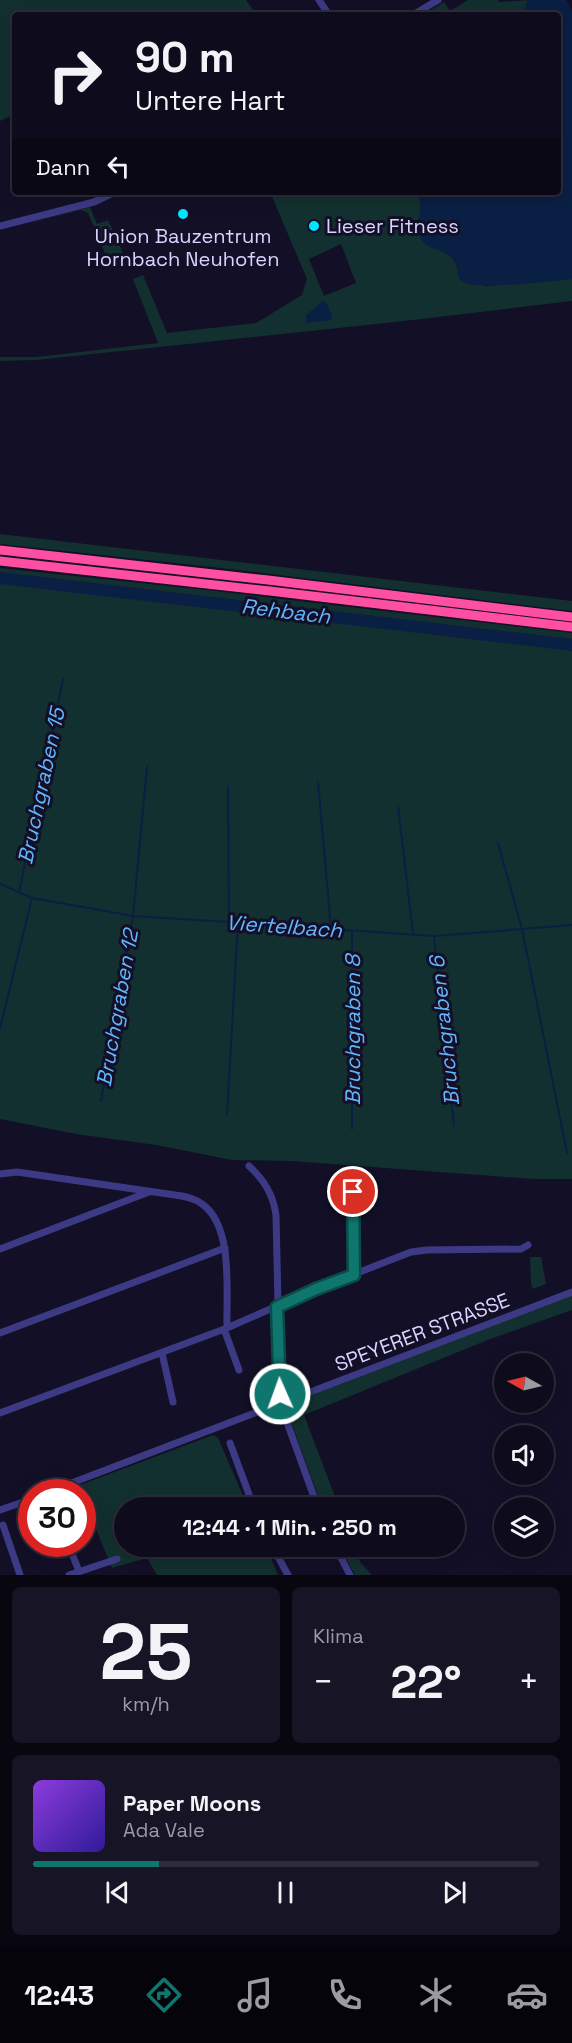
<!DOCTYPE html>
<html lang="de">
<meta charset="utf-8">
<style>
:root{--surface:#0e0b1c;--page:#171425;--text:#f1f3f6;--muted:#9b9ba3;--line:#2e2b3b;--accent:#0f766e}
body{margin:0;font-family:"Space Grotesk",sans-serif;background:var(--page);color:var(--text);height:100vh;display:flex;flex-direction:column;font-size:22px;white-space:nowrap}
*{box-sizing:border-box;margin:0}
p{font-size:20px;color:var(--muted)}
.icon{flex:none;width:33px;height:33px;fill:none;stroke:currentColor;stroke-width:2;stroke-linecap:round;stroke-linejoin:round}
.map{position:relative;height:1575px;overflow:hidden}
.sheet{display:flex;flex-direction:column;gap:12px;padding:12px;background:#08060f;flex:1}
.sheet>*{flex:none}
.banner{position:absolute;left:12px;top:12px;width:549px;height:183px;border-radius:6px;box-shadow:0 3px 15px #0003,0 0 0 2px var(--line);background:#0e0b1c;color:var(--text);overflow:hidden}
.needle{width:39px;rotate:278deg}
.fabs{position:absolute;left:494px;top:1353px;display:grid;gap:12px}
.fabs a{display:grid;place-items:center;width:60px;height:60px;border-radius:50%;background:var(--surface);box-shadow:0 3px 15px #0003,0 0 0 2px var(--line);font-size:30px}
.speed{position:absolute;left:18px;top:1479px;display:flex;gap:12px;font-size:30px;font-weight:700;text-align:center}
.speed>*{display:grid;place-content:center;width:78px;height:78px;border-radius:50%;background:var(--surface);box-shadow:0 3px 15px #0003,0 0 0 2px var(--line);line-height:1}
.speed .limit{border:9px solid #d22;background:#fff;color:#111}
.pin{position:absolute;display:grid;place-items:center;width:51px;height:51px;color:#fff;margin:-26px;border:3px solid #fff;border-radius:50%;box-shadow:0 2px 6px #0007}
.me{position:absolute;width:66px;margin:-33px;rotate:358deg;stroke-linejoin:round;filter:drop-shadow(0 0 4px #0008)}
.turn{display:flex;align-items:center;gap:21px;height:126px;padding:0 24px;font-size:27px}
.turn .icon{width:78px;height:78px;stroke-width:2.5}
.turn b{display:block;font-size:42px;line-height:51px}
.then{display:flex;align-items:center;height:57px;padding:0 24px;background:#0003;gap:12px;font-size:22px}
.big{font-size:45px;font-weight:700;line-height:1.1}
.sheet .card{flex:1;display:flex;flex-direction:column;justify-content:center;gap:9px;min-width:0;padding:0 21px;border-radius:9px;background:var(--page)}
.sheet .dial{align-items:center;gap:0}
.dial b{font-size:78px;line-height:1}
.song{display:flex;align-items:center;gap:18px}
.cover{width:72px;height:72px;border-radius:9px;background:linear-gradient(135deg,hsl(270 70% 55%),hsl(250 70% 35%))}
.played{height:6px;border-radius:3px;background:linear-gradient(90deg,var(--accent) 25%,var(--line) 25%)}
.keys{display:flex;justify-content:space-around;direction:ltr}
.heat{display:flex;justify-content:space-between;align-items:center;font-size:33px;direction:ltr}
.sheet .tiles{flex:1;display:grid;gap:12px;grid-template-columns:1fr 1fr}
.card:last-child{grid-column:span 2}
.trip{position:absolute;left:114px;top:1497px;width:351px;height:60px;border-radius:30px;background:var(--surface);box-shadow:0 3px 15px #0003,0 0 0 2px var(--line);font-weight:700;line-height:60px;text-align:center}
.dock{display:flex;height:96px;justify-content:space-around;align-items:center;background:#06040b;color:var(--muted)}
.dock .icon{width:42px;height:42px}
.dock .on{color:var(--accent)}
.dock b{font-size:27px;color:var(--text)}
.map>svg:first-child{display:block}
</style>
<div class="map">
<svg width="572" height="1575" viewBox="0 0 572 1575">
<rect width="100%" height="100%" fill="#130f26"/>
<path fill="#12302f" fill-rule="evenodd" d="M 0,0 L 246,0 L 257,15 L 15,15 L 15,114 L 0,121 Z
M 468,0 L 498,0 L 499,2 L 528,0 L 523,15 L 482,15 L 477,13 L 422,15 L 444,2 L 450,11 Z
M 270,192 L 416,192 C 427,208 418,213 418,226 C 418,232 424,240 426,245 C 443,250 459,256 458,276 L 485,286 L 572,279 L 572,301 L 404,321 L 36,360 L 0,361 L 0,357 L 37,357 L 158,343 L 133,279 L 143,275 L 167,333 L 256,323 L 302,295 L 307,279 ZM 341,244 L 356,283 L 324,296 L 309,259 Z
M 90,207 L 97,224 L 108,220 L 125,257 L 110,265 L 88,213 L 81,210 L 0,231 Z
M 0,534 L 572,601 L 572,611 L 221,568 L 0,544 Z
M 0,568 L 206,590 L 572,633 L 572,1179 L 534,1179 L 291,1161 L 232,1160 L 156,1145 L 76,1134 L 0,1119 Z
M 530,1257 L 541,1257 L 546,1284 L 533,1289 L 531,1283 Z
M 572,1295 L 572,1310 L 485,1341 L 304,1415 L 339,1507 L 322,1507 L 289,1416 L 293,1405 L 291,1402 Z
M 213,1435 L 218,1438 L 248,1507 L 124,1508 L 124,1546 L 266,1547 L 278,1575 L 157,1575 L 147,1558 L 112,1568 L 79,1488 L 80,1485 Z
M 340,1547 L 354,1547 L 360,1562 L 372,1575 L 355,1575 Z"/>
<path fill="#0a1f44" d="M 528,0 L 566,0 L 572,11 L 572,279 C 554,281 471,291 461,281 C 455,275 462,266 451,257 C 441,249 425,249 420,237 C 414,222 427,209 416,192 L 558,192 L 558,15 L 523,15 Z
M 323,301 L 326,302 L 332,316 L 331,320 L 306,323 L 306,315 Z"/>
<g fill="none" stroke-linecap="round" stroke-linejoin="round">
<path stroke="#0a1f44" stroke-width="2" d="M 318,782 L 331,928
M 228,786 L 229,922
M 398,806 L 413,934
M 498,843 L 522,929 L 567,1153
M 0,884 L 32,898 L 133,916 L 229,922 L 434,936 L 572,925
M 19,893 L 63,679
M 434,936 L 454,1126
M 0,1028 L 32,898
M 101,1101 L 133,916 L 147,767
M 227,1114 L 238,923
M 352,1129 L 352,931"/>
<path stroke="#0a1f44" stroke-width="12" d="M 0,578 L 572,645"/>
<path stroke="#3d3a85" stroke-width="7" d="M 319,0 L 329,15
M 413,15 L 438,0
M 0,226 L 94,202 L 115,192
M 249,1166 C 264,1180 273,1194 276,1215 L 280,1393 L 284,1414 L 318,1508
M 0,1174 L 17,1172 L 175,1195 C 185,1196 194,1198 202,1204 C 234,1226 226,1293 227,1328
M 351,1184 L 353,1192 L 354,1275
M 0,1249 L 149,1192
M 224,1329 L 239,1370
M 0,1333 L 225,1248
M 162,1353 L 173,1402
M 0,1413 L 227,1328 L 316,1289 L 411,1252 L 427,1250 L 521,1249 L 528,1245
M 230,1443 L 254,1508
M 48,1492 L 572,1292
M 0,1510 L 32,1499
M 3,1525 L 20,1575
M 68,1544 L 79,1571
M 272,1546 L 288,1575
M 335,1546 L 350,1575
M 69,1575 L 117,1559"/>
<path stroke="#ff4fa3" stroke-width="9" d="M 0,550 L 268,580 L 572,617
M 0,561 L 270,591 L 572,627"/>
</g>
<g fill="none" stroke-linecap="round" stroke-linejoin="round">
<defs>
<path id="route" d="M 280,1394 L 277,1307 L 316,1289 L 354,1275 L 353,1192"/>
</defs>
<use href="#route" stroke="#0a4d48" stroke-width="15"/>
<use href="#route" stroke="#0f766e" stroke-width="10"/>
</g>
<g fill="#00e5ff" stroke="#130f26" stroke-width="2">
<circle cx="183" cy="214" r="6"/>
<circle cx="314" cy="226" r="6"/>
</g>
<g text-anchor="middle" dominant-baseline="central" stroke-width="6" stroke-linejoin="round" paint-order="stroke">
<g font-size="20" fill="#d9d4ff" stroke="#130f26" text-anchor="start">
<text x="326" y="226">Lieser Fitness</text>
<text x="183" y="236" text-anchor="middle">Union Bauzentrum<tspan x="183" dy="23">Hornbach Neuhofen</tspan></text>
</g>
<g font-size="20" fill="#d9d4ff" stroke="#130f26">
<text transform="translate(422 1332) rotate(-21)">SPEYERER STRASSE</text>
</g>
<g font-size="21" font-style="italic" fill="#62b6ff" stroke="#130f26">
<text transform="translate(286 611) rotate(7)">Rehbach</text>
<text transform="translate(41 786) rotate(-78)">Bruchgraben 15</text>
<text transform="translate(284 926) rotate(4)">Viertelbach</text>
<text transform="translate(117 1008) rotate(-80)">Bruchgraben 12</text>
<text transform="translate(352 1030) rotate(-90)">Bruchgraben 8</text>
<text transform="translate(444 1031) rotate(-96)">Bruchgraben 6</text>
</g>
</g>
</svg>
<div class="fabs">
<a><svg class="needle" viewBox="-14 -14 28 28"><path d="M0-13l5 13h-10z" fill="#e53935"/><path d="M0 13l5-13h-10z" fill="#9b9ba3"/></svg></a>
<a><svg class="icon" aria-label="sound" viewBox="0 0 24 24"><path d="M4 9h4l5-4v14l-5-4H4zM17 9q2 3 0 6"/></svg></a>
<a><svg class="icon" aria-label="layers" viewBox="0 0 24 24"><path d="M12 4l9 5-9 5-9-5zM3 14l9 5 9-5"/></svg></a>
</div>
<div class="speed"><div class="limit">30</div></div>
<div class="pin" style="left:353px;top:1192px;background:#d93025"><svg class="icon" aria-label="arrive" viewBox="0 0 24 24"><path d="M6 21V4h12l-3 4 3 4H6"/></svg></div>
<svg class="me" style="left:280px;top:1394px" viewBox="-20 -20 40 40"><circle r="17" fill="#0f766e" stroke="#fff" stroke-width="3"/><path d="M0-11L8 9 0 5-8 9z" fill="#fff"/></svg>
<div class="trip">12:44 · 1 Min. · 250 m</div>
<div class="banner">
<div class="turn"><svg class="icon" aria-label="right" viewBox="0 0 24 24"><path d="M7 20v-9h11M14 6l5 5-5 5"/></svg><div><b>90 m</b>Untere Hart</div></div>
<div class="then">Dann<svg class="icon" aria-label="left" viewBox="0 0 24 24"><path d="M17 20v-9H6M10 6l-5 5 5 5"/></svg></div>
</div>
</div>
<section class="sheet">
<div class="tiles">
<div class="card dial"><b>25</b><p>km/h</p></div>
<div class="card"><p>Klima</p>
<div class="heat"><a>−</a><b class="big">22°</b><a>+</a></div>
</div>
<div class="card">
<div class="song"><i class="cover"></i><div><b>Paper Moons</b><p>Ada Vale</p></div></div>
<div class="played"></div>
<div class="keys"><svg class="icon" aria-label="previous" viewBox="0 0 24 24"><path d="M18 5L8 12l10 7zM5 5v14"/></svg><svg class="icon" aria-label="pause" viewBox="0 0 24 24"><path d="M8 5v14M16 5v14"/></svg><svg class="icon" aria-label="next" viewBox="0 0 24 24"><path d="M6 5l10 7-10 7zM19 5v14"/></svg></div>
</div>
</div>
</section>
<nav class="dock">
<b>12:43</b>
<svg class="icon on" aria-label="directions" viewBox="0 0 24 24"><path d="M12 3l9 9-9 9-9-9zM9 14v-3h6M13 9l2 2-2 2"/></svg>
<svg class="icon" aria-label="music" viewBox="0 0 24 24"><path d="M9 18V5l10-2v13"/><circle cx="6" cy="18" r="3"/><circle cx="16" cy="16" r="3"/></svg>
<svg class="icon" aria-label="phone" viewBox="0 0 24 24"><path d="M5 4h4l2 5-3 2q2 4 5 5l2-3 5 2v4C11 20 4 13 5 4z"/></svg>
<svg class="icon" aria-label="climate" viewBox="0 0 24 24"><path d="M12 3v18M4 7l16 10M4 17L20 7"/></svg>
<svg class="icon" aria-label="car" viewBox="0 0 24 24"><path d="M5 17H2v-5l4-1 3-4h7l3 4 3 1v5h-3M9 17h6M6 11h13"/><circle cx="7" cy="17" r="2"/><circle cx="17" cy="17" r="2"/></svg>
</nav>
